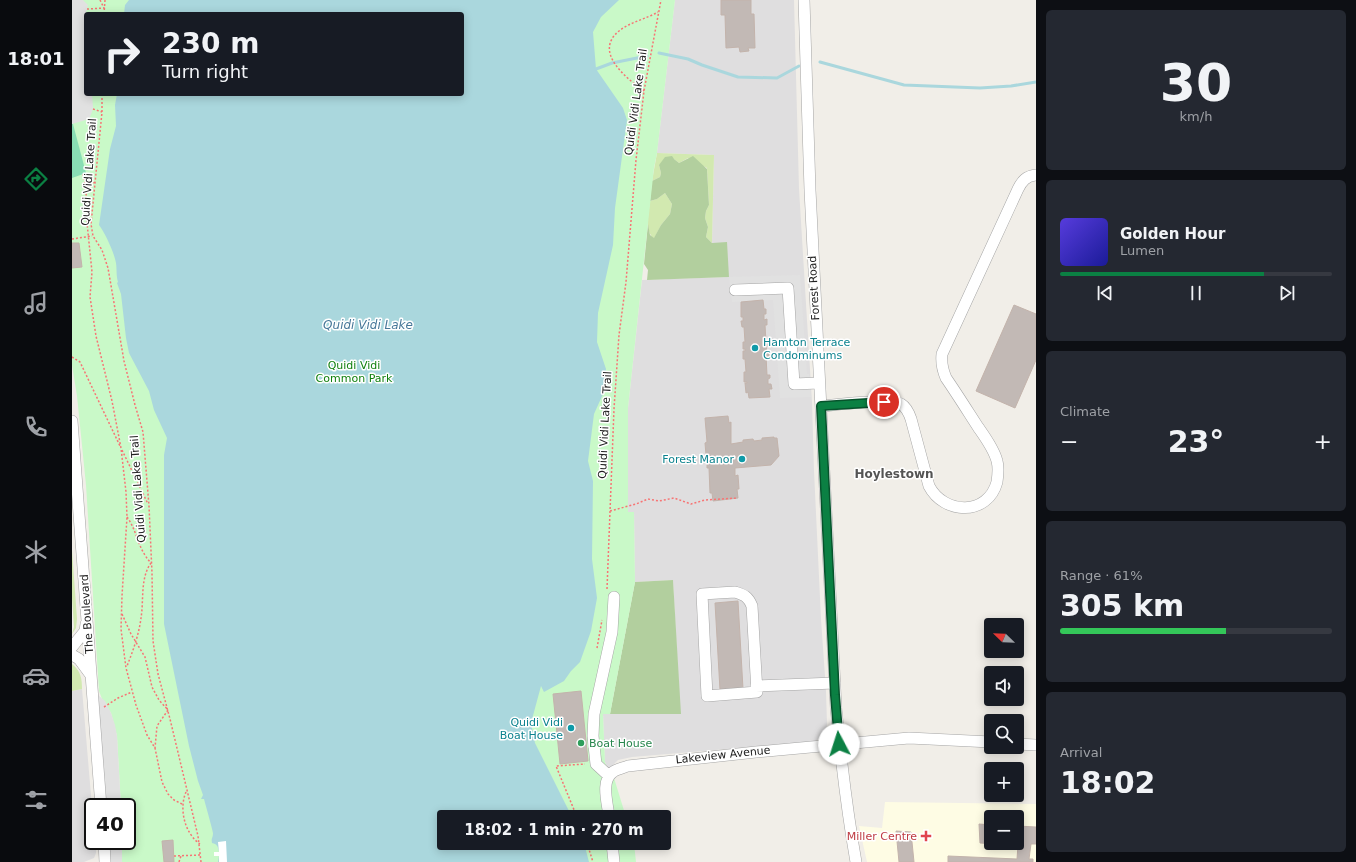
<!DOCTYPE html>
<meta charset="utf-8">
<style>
:root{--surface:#171b24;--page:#242831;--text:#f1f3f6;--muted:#9ea1a6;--line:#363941;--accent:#0b8043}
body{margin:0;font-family:"DejaVu Sans",sans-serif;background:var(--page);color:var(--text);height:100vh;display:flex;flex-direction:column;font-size:15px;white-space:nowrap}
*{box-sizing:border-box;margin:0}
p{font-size:13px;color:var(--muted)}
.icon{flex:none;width:22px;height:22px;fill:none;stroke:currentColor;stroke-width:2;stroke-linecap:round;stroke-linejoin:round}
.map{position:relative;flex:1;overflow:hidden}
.sheet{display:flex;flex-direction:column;gap:10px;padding:10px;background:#0d0f14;width:320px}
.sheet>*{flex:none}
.banner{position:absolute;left:12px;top:12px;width:380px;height:84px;border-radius:4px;box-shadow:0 2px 10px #0003;background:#171b24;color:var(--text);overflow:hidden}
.needle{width:26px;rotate:293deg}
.fabs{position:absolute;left:912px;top:618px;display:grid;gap:8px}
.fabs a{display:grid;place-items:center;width:40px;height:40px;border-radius:4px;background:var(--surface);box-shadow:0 2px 10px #0003;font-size:20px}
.speed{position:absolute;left:12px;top:798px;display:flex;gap:8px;font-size:20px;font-weight:700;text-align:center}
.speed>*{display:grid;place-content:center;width:52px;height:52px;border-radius:50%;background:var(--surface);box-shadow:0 2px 10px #0003;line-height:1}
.speed .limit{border:2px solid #111;border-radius:6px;background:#fff;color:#111}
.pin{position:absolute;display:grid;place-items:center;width:34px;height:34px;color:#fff;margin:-17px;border:2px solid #fff;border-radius:50%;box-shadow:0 1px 4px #0007}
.me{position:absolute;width:44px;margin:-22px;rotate:355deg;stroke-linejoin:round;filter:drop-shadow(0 0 3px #0008)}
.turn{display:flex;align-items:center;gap:14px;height:84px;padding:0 12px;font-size:18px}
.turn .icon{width:52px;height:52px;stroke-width:2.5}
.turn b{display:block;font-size:28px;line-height:34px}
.big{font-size:30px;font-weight:700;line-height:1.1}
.sheet .tile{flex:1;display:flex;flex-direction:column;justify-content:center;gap:6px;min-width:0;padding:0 14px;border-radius:6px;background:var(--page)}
.sheet .dial{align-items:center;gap:0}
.dial b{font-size:52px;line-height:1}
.song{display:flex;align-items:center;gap:12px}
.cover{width:48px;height:48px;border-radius:6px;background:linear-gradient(135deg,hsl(250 70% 55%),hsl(240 70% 35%))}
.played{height:4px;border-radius:2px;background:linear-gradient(90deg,var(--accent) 75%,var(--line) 75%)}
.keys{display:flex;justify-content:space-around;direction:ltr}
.heat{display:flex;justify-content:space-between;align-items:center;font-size:22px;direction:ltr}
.charge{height:6px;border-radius:3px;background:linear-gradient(90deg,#34c759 61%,var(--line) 0)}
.trip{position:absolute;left:365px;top:810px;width:234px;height:40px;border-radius:4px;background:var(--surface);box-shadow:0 2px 10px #0003;font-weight:700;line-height:40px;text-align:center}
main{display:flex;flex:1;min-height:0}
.menu{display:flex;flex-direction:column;width:72px;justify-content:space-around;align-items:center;background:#090b0e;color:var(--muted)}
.menu .icon{width:28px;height:28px}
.menu .current{color:var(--accent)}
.menu b{font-size:18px;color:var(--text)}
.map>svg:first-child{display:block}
</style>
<main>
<nav class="menu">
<b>18:01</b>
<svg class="icon current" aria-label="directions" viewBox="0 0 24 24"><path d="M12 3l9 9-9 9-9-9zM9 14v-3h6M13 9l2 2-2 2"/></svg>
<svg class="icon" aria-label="music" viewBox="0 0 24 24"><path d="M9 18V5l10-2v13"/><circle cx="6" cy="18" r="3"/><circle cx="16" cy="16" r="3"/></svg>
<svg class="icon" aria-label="phone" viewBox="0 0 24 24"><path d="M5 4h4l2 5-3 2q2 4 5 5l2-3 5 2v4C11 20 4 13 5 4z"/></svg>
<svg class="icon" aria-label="climate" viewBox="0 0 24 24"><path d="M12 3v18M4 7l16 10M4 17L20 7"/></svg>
<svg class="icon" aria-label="car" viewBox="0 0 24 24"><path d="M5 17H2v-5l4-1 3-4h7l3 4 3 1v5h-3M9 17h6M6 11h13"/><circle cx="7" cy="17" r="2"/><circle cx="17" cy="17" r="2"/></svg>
<svg class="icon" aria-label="filters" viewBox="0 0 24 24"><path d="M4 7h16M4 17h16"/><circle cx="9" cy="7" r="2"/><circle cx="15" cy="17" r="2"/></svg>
</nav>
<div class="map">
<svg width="964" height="862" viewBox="0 0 964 862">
<rect width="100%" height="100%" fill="#f1eee8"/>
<path fill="#dfdedf" d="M 603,0 L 722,0 L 727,189 L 740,402 L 742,471 L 749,619 L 754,691 L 755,724 L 754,731 L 749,738 L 741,742 L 560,757 L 546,760 L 536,770 L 533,762 L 531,714 L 608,714 L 601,580 L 563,582 L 562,512 L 556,512 L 556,408 L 570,280 L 657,277 L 640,243 L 642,155 L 585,153 Z
M 10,689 L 21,819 L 21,841 L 24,841 L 24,853 L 22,858 L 12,862 L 0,862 L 0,691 Z"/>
<path fill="#fefce4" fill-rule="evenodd" d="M 813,802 L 964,804 L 964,862 L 795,862 L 787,826 L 810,828 ZM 919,817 L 945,817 L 945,843 L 919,843 Z"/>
<path fill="#d2e9b0" d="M 585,153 L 642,155 L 640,243 L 634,237 L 636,227 L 633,218 L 634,211 L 637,205 L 635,168 L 616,158 L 607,163 L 602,159 L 587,165 L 589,173 L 588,177 L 580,181 Z
M 593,193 L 600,204 L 598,214 L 589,225 L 582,239 C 572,230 577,213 578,201 L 585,199 Z
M 0,550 L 5,619 L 4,628 L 0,634 L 2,627 L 0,598 Z
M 0,664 C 9,671 10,679 10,689 L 0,691 Z"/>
<path fill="#b2cf9e" d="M 600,156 L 602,159 L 607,163 L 621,156 L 635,169 L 637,205 L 634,211 L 633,218 L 636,227 L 634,237 L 640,243 L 655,242 L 657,277 L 575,280 L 576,270 L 572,264 L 576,224 L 578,235 L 582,238 L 589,225 L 598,214 L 600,204 L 593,193 L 585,199 L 578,201 L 580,181 L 588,177 L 589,173 L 587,165 L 593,157 Z
M 601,580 L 609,714 L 538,714 L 563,582 Z"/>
<path fill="#c9f9c8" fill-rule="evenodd" d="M 0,0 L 603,0 L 585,153 L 582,168 L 556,408 L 556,512 L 562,512 L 563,582 L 538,714 L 531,714 L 533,762 L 536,770 L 542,778 L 554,817 L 372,817 L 372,843 L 562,843 L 564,862 L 50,862 L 50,841 L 55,841 L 55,807 L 49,807 L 45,736 L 39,713 L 30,699 L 27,691 L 14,485 L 5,396 L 0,365 ZM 14,14 L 390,14 L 390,94 L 14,94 Z"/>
<path fill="#89deb4" d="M 0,124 L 1,124 L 14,173 L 0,178 Z"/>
<path fill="#e1e1e1" d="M 0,0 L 11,0 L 16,5 L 13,16 L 14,29 L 14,94 L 20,94 L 21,107 L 20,112 L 17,119 L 0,124 Z
M 728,275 L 735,374 L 737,374 L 739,397 L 708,398 L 701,300 L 660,302 L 657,277 Z
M 20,690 L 33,701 L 39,713 L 43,725 L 45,736 L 49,807 L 29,807 Z
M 32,841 L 50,841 L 50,862 L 33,862 Z"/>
<path fill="#aad7dd" d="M 57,0 L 547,0 L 529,17 L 521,32 L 524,69 L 551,108 L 555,120 L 543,208 L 541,245 L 526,313 L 525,342 L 534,369 L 531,394 L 522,414 L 516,461 L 521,481 L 520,559 L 525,598 L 519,631 L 508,662 L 499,671 L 492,681 L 472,692 L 469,686 L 459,723 L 463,743 L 500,817 L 372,817 L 372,843 L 512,843 L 517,862 L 146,862 L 147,856 L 142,856 L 142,852 L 147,852 C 146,846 145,844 140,843 C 139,838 141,838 141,833 C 141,831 133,803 132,799 L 129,799 L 131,795 L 126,781 L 117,746 L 92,624 L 92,455 L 95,438 L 82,410 L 77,391 L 57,353 L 54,338 L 49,294 L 45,283 L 46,282 C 44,275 45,270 44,263 C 42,252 33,233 27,225 L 38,149 L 44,126 L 43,105 L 45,94 L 390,94 L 390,14 L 52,14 L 53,5 Z"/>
<path fill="#fff" d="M 154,841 L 155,862 L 147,862 L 147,856 L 142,856 L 142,852 L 147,852 L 146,842 Z"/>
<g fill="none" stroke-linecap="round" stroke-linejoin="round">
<path stroke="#aad7dd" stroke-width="3" d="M 587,53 L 616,59 L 630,65 L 666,77 L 705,78 L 727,66
M 748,62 L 832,85 L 908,88 L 939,86 L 964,82
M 524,69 L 540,63 L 575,56"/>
</g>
<path fill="#c2b9b5" stroke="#c3b3ab" d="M 649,0 L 679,0 L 679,14 L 682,14 L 683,48 L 676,48 L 677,51 L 668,52 L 667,47 L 654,48 L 653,15 L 649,15 Z
M 0,243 L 7,243 L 10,267 L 0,268 Z
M 691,300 L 692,309 L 694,309 L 694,314 L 692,314 L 692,320 L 695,319 L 695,325 L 693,325 L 694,342 L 696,342 L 697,346 L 694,346 L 695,352 L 697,352 L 697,356 L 694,356 L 695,375 L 698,375 L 698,378 L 696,379 L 696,384 L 699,384 L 700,389 L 697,389 L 698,397 L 677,398 L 676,392 L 674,393 L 673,383 L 675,383 L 675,382 L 672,382 L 672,372 L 674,372 L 673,359 L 671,359 L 671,351 L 673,351 L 673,349 L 671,349 L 671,342 L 673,342 L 672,327 L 670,327 L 669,321 L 671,321 L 671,317 L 669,317 L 669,302 Z
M 942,305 L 964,314 L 964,360 L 943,408 L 904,391 Z
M 656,416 L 657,423 L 659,422 L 659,444 L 671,442 L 671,440 L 681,439 L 682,441 L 690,440 L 690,438 L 702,437 L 702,438 L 705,438 L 707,456 L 699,465 L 663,468 L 663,476 L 666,475 L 667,489 L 665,489 L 666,498 L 641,501 L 640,493 L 638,493 L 637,468 L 635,468 L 635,462 L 637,462 L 636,455 L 634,455 L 633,443 L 635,442 L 633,418 Z
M 666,601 L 671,689 L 648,690 L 643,603 Z
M 509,691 L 516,761 L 488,764 L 481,694 Z
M 907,824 L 919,825 L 919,843 L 945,843 L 945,826 L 964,827 L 964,844 L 959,844 L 957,859 L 961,859 L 961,862 L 876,862 L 876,856 L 945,859 L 946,845 L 908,843 Z
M 824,831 L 839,832 L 842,862 L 827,862 Z
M 101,840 L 102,862 L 92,862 L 90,841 Z"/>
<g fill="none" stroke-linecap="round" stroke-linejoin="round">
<defs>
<path id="minor" d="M 732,0 L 738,190 L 764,708 C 769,760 775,811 784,862
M 663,290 L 716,288 L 722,384 L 747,383
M 749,406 C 763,405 820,398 829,404 C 834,407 837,413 839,419 L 857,486 C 872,515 916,516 925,482 C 926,475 927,468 925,461 C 922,449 913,437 906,427 C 895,410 885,394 874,378 C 870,369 869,363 870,354 L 946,189 C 950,181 954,176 964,175
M 0,421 L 29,807
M 663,592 C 672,595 676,596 680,606 L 685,692 L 635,696 L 630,594 Z
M 0,647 L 13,631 L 14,624
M 0,655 L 7,659 L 18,674
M 684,686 L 763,683
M 945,744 L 964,745
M 537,776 L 524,764 L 521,736 L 522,714 L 540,632 L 542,597
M 537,817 C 536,804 528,781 541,772 C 545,769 551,768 556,766 L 684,752 L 837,738 L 919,742
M 32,841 L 33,862
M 540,843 L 542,862"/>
</defs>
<use href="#minor" stroke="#a5a5a5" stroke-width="12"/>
<path stroke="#f77474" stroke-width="1.5" stroke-dasharray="2 2" stroke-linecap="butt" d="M 15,9 L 32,8 L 28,0
M 32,14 L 33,0
M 572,91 C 554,78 521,52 547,31 C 558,22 574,19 586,12
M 30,94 L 30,112 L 19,224 L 21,236 L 30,250 L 36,268 L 52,361 L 63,405 L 71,432 L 77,506 L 80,573 L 81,641 L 86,674 L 98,719 L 126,836 L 129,862
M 21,109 L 30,112
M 11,174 L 14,189
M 23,182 L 14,189 L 15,223 L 20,272 L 18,297 L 24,336 L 40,401 L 49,448 L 54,492 L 55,517 L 50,596 L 49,629 L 54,668 L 64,705 L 75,735 L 83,748 L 90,782 L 96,794 L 102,800 L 110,804
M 0,239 L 20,236
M 0,357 L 8,362 L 48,446
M 50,450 L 76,504
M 538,511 L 564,504 L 576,499 L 587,501 L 602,498 L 619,504 L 633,500 L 666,498
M 55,517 C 66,532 65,548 79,563 C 68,578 72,600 69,618 C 67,634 61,651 55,666
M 535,589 L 542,409 L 547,335 L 554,282 L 564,160 L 572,91 L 589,0
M 50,614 L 59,634 L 73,657 L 80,687 L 87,700 L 96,710 L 85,726 L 83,748
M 525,648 L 530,620
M 32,707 L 46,698 L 60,692
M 114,792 C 107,808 112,833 128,844
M 505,817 L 484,766 L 513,764
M 515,843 L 521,862
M 102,856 L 128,855
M 107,862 L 109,856"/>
<use href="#minor" stroke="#fff" stroke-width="11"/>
</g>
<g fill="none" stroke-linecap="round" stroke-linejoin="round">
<defs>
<path id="route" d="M 767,744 L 763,695 L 749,406 L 812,402"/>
</defs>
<use href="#route" stroke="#07532c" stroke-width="10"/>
<use href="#route" stroke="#0b8043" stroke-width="7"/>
</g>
<g fill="#0f9aa8" stroke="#fff" stroke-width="1.5">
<circle cx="683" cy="348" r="4"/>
<circle cx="670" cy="459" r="4"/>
<circle cx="499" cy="728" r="4"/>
</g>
<circle fill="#2e9e5b" stroke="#fff" stroke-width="1.5" cx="509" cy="743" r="4"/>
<path fill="#e0444e" stroke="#fff" stroke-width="1.5" d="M852 830h4v4h4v4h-4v4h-4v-4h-4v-4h4z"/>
<g text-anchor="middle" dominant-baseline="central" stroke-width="3" stroke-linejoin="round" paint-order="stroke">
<g font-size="11" fill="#212121" stroke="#fff">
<text transform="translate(564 102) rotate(-82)">Quidi Vidi Lake Trail</text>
<text transform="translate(17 172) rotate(-86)">Quidi Vidi Lake Trail</text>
<text transform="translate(742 288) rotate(-93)">Forest Road</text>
<text transform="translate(533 425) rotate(-87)">Quidi Vidi Lake Trail</text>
<text transform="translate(66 489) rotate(-94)">Quidi Vidi Lake Trail</text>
<text transform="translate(15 614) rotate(-94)">The Boulevard</text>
<text transform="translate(651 755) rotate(-6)">Lakeview Avenue</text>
</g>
<g font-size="11" fill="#0d838f" stroke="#fff" text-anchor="end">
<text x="691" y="342" text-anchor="start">Hamton Terrace<tspan x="691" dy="13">Condominums</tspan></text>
<text x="662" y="459">Forest Manor</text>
<text x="491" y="722">Quidi Vidi<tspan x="491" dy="13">Boat House</tspan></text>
</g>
<g font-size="11" fill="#11800f" stroke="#fff">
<text x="282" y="365">Quidi Vidi<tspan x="282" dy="13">Common Park</tspan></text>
</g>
<g font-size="11" fill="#27864d" stroke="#fff" text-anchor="start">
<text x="517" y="743">Boat House</text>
</g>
<g font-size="11" fill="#be3a42" stroke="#fff" text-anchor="end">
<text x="845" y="836">Miller Centre</text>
</g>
<g font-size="12" font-style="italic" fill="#467798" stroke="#fff">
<text x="296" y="325">Quidi Vidi Lake</text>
</g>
<g font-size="12" font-weight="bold" fill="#545454" stroke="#fff">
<text x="822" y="474">Hoylestown</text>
</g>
</g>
</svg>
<div class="fabs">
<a><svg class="needle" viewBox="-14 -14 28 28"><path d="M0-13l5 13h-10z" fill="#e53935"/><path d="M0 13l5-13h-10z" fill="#9ea1a6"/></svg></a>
<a><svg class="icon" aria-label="sound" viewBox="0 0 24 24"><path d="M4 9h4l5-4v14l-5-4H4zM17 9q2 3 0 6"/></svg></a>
<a><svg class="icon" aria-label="search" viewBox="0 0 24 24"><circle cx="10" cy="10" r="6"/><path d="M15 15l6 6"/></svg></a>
<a>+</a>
<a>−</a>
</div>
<div class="speed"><div class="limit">40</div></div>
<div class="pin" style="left:812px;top:402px;background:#d93025"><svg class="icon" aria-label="arrive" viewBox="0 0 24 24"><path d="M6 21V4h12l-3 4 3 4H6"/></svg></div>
<svg class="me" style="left:767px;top:744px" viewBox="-20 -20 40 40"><circle r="19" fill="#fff"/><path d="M0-13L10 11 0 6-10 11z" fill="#0b8043"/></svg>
<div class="trip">18:02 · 1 min · 270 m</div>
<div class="banner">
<div class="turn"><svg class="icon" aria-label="right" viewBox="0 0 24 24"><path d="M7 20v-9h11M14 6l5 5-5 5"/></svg><div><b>230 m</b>Turn right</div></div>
</div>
</div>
<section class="sheet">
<div class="tile dial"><b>30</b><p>km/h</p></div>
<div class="tile">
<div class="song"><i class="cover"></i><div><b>Golden Hour</b><p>Lumen</p></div></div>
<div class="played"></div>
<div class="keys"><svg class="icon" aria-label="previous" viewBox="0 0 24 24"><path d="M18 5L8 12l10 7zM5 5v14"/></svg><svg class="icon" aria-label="pause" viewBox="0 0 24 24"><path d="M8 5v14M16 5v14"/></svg><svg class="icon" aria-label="next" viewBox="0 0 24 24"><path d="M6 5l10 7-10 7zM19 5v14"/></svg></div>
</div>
<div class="tile"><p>Climate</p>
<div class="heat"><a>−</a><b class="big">23°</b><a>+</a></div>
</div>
<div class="tile"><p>Range · 61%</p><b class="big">305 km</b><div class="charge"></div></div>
<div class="tile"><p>Arrival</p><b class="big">18:02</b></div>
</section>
</main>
